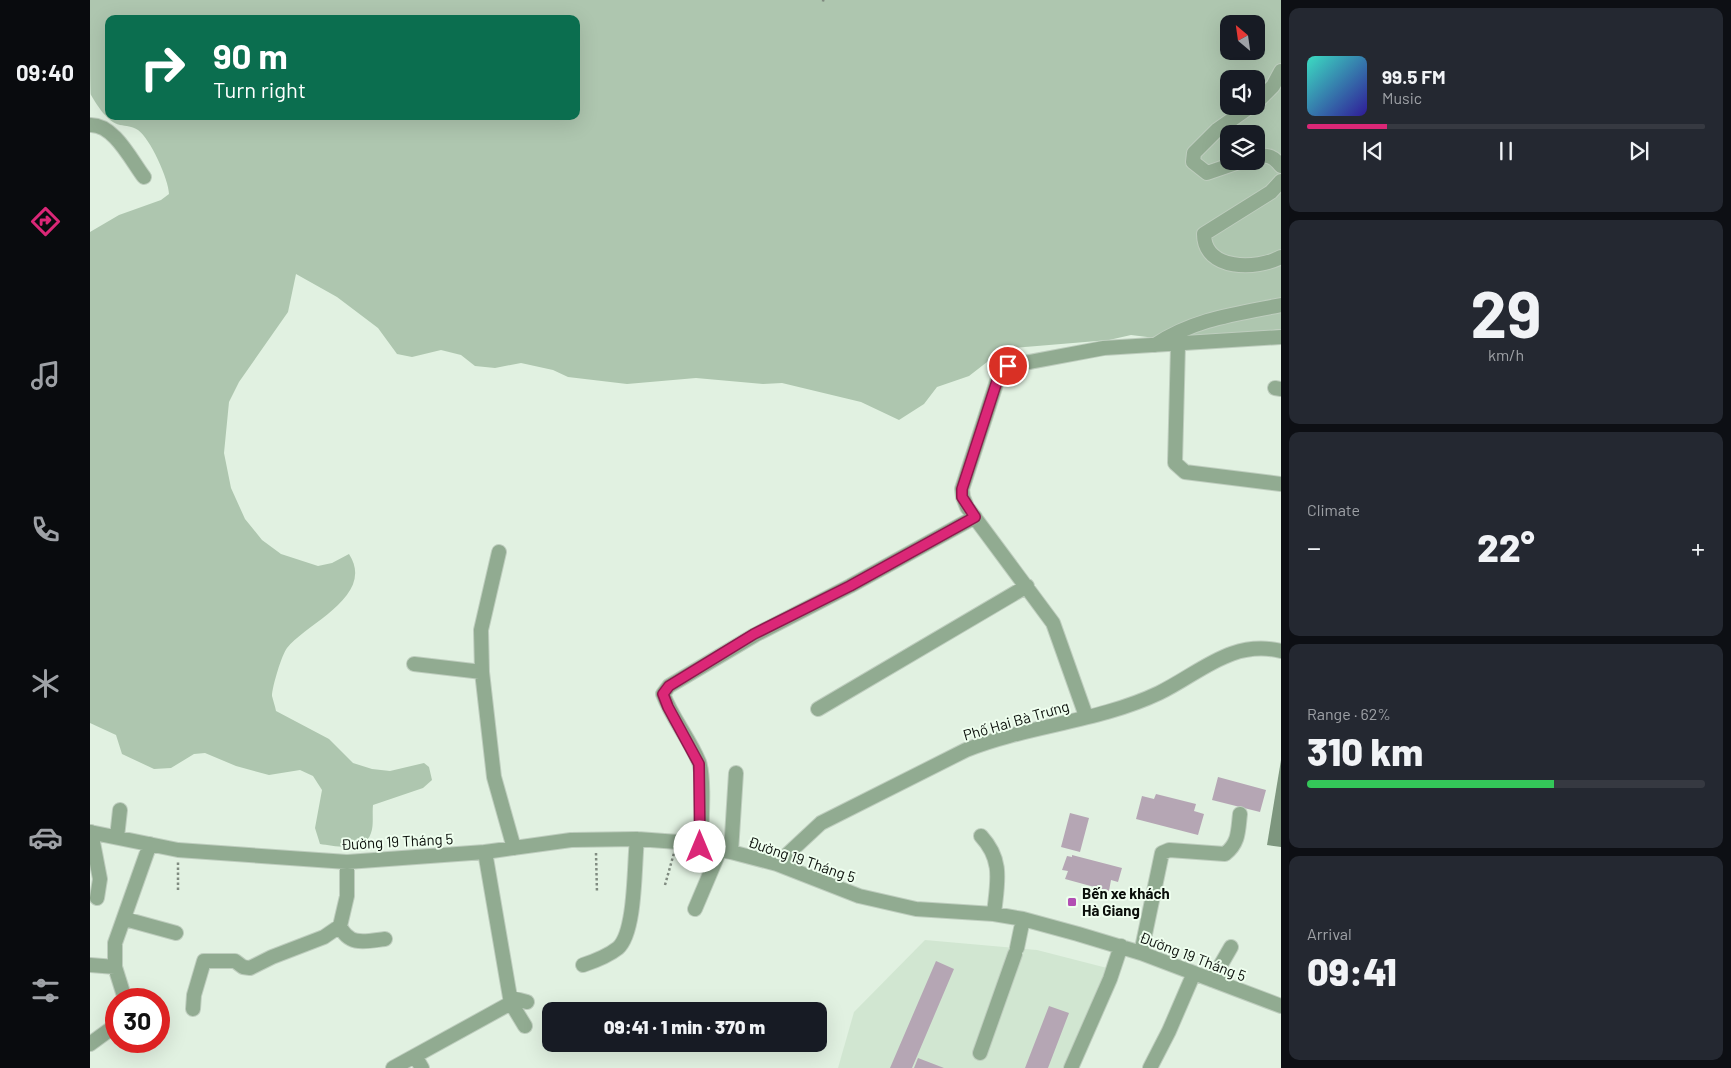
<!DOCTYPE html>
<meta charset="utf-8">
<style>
:root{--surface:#171b24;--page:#242831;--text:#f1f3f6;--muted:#9ea1a6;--line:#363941;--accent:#db2777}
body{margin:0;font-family:Barlow,sans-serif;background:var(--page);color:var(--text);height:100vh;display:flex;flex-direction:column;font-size:19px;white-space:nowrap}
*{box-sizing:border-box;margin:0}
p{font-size:16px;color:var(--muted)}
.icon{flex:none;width:28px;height:28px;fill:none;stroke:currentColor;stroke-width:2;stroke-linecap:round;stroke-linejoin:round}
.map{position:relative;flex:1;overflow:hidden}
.panel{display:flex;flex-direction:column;gap:8px;padding:8px;background:#0d0f14;width:450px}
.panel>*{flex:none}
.top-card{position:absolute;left:15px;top:15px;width:475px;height:105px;border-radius:10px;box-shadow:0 5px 20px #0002;background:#0b6e4f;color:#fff;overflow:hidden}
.needle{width:32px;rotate:331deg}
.controls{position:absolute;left:1130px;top:15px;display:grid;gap:10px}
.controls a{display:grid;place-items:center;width:45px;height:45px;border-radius:10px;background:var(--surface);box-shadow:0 5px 20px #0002;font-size:25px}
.speed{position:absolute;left:15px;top:988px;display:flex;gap:10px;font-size:25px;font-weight:700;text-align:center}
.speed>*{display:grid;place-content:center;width:65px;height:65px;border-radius:50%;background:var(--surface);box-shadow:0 5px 20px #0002;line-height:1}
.speed .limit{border:8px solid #d22;background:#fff;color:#111}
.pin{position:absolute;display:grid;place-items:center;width:42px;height:42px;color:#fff;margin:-21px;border:2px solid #fff;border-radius:50%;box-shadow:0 1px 5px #0007}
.me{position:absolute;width:55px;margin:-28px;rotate:0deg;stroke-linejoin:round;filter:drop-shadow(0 0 4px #0008)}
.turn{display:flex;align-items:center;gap:18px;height:105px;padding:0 25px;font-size:22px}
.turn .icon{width:65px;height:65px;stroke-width:2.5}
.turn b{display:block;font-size:35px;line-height:42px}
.big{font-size:38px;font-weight:800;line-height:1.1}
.panel .widget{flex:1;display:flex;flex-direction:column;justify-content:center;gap:8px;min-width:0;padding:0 18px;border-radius:10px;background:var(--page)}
.panel .dial{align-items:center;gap:0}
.dial b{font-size:65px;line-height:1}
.song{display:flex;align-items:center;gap:15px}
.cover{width:60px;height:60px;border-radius:8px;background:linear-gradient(135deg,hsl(170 70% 55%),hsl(250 70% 35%))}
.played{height:5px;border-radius:2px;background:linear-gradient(90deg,var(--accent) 20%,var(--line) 20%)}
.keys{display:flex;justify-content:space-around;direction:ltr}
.heat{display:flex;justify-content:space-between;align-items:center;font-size:28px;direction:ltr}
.charge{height:8px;border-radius:4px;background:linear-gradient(90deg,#34c759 62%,var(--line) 0)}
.trip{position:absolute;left:452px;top:1002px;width:285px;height:50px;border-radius:10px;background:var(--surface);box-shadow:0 5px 20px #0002;font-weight:800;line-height:50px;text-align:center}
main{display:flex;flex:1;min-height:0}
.menu{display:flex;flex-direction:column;width:90px;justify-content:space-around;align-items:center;background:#090b0e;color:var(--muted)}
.menu .icon{width:35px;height:35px}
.menu .active{color:var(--accent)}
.menu b{font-size:22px;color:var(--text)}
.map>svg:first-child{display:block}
</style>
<main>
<nav class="menu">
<b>09:40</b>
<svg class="icon active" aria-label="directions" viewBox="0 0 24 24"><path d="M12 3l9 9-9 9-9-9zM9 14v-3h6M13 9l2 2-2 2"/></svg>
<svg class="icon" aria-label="music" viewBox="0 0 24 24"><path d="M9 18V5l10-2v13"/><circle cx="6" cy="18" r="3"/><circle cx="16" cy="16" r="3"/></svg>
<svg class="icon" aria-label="phone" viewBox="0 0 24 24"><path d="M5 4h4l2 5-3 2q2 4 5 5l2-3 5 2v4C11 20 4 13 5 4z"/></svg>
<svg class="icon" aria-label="climate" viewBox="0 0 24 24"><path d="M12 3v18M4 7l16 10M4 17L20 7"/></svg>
<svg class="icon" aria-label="car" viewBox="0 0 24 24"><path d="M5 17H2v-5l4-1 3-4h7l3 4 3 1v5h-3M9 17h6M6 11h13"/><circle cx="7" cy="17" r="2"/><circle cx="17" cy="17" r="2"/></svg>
<svg class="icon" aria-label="filters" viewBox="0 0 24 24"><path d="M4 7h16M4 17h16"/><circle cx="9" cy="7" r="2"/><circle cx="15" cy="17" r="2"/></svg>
</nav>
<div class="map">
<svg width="1191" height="1068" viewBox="0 0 1191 1068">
<rect width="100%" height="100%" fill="#e1f1e1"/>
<path fill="#d1e6d1" d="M 835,940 L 947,950 L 1017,968 L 975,1068 L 748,1068 L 764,1012 Z"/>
<path fill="#aec6af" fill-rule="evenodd" d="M 0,0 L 1191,0 L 1191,329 L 1098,342 L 1041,335 L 1019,340 L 923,348 L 910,352 L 879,376 L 847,387 L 834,404 L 809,420 L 771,402 L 692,383 L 673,384 L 606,378 L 537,384 L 478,377 L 463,370 L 431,363 L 405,368 L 385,366 L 371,355 L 351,350 L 322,357 L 307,354 L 288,328 L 247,297 L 206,274 L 198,312 L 149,382 L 139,402 L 134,453 L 141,488 L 155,519 L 172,540 L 191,554 L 228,566 L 242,563 L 259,554 C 286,596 217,623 197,648 C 192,654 182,687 182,696 C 183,700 185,706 186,711 L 239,739 L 263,763 L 282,769 L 300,771 L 334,763 L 339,767 L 342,780 L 333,788 L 283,805 C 282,813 284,825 281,833 C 275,853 245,846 230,844 L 225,828 L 232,790 L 223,776 L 210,770 L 179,775 L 146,766 L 115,753 L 104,754 L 81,768 L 64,769 L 32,754 L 26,735 L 0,723 L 0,232 L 29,215 L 71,200 L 79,194 C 79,180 60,138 48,130 C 42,126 36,126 30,125 C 17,122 7,105 1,95 C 0,89 0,13 0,0 ZM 19,19 L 486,19 L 486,116 L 19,116 ZM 1139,24 L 1166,24 L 1166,51 L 1139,51 ZM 1139,79 L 1166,79 L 1166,106 L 1139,106 ZM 1139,134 L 1166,134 L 1166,161 L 1139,161 Z"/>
<path fill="#7d967e" d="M 1191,760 L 1191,847 L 1177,845 Z"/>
<path fill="#b5a6b4" d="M 1128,777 L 1176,790 L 1170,812 L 1122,800 Z
M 1066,794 L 1106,804 L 1104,811 L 1114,814 L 1108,835 L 1046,819 L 1052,796 L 1064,799 Z
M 980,813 L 999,818 L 990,852 L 971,847 Z
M 982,855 L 1032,868 L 1028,882 L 1021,880 L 1019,891 L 975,879 L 978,871 L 972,870 L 977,856 L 982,857 Z
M 846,961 L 864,969 L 822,1068 L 800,1068 Z
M 959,1006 L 979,1013 L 958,1068 L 935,1068 Z
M 828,1058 L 854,1068 L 824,1068 Z"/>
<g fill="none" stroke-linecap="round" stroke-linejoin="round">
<defs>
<path id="minor" d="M 1166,103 L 1183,86 L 1191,71
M 0,125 C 24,124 41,160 54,177
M 1166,156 C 1178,154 1184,157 1191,166
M 1152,161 L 1117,173 L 1103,162 L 1104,153 L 1127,130 L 1161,106
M 1191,181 L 1181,192 L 1114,234 C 1114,271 1167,270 1191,257
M 1065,345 C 1104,319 1146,314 1191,305
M 1088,345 L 1085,463 L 1095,472 L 1191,484
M 1185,388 L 1191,389
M 409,552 L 391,630 L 392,672 L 404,777 L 424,848
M 324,664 L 392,672
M 728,709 L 937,586
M 996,716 L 963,623 L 877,507 L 873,497 L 872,489 L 910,372 L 918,366 L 1014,348 L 1191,337
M 0,832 L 88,850 L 257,862 L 395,852 L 481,840 L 547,839 L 588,842 L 641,852 L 687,864 L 769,896 L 826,909 L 904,914 L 933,919 L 988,934 L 1051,953 L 1191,1006
M 1,832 L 10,879 L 7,898
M 891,836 C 914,861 907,883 904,914
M 27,837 L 30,810
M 611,847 C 611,827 615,780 609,762 C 599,738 582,718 573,694 L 579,686 L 665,635 L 760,586 L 885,517
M 641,852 L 646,773
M 687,864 L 731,823 L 876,750 C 939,725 1008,722 1069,693 C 1110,673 1142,639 1191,651
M 605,909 L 630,850
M 35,919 L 86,933
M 250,926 C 259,947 277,941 295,939
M 927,948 L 933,919
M 1051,953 L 1072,853 L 1079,850 L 1135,854 C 1149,843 1148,831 1150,814
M 0,965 L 25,967
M 493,965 C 505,961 518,956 528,948 C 546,932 544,865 547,839
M 1122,980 L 1141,947
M 422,998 L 437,1002
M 35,999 L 25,967 L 25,943 L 60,844
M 421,1003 L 435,1026
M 103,1009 L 104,995 L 114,961 L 145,961 L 153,967 L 160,968 L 182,957 L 234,937 L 250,926 L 257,896 L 257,862
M 0,1044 L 26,1025
M 890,1053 L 925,954
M 325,1056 L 332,1068
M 303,1068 L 421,1003 L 395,852
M 981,1068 L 1020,979 L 1031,946
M 1060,1068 L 1079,1031 L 1104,973"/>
</defs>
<use href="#minor" stroke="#becdbe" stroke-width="16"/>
<path stroke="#808b80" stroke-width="2.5" stroke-dasharray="2.5 2.5" stroke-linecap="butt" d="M 732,0 L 736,1
M 506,853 L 507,893
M 575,885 L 584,853
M 88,890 L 88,861"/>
<use href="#minor" stroke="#91ab91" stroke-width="14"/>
</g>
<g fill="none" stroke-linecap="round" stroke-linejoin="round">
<defs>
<path id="route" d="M 610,847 L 609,764 L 578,707 L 573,694 L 579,686 L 664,634 L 760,586 L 885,517 L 872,497 L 872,489 L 910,372 L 918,366"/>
</defs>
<use href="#route" stroke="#8e194d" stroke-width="12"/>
<use href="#route" stroke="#db2777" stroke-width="9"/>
</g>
<rect fill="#b24eb3" stroke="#eefeee" stroke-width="2" x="977" y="897" width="10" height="10" rx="2.5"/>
<g text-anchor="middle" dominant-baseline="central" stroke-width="4" stroke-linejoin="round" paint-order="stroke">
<g font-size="15" fill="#090e09" stroke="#eefeee">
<text transform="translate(926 720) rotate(-16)">Phố Hai Bà Trưng</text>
<text transform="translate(307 841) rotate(-3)">Đường 19 Tháng 5</text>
<text transform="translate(712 859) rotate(19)">Đường 19 Tháng 5</text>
<text transform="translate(1103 956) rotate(21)">Đường 19 Tháng 5</text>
</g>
<g font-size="15" font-weight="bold" fill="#090e09" stroke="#eefeee" text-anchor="start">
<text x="992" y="893">Bến xe khách<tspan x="992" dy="17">Hà Giang</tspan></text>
</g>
</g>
</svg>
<div class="controls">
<a><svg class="needle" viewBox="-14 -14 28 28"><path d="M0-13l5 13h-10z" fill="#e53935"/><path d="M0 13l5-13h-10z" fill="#9ea1a6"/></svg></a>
<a><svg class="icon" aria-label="sound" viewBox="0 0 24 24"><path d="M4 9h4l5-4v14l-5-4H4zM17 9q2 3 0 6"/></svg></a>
<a><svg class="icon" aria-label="layers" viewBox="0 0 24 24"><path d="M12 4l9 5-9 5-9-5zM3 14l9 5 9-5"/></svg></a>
</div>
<div class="speed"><div class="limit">30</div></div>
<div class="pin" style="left:918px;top:366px;background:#d93025"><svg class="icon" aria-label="arrive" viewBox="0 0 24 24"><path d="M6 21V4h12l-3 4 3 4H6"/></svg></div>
<svg class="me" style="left:610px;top:847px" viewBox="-20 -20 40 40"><circle r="19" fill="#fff"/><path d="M0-13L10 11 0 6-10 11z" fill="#db2777"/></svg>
<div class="trip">09:41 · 1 min · 370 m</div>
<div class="top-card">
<div class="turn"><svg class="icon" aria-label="right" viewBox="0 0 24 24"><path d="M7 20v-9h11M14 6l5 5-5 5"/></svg><div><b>90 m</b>Turn right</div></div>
</div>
</div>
<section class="panel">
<div class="widget">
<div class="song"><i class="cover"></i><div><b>99.5 FM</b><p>Music</p></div></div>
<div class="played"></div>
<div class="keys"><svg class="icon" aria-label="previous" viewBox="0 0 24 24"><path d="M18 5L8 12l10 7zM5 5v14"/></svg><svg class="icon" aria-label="pause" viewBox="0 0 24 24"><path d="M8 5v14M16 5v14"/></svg><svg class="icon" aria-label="next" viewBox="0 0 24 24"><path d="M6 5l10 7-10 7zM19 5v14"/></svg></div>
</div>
<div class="widget dial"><b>29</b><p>km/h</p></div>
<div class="widget"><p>Climate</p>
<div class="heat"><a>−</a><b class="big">22°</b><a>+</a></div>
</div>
<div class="widget"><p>Range · 62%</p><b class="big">310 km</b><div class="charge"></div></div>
<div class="widget"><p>Arrival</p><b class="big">09:41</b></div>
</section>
</main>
